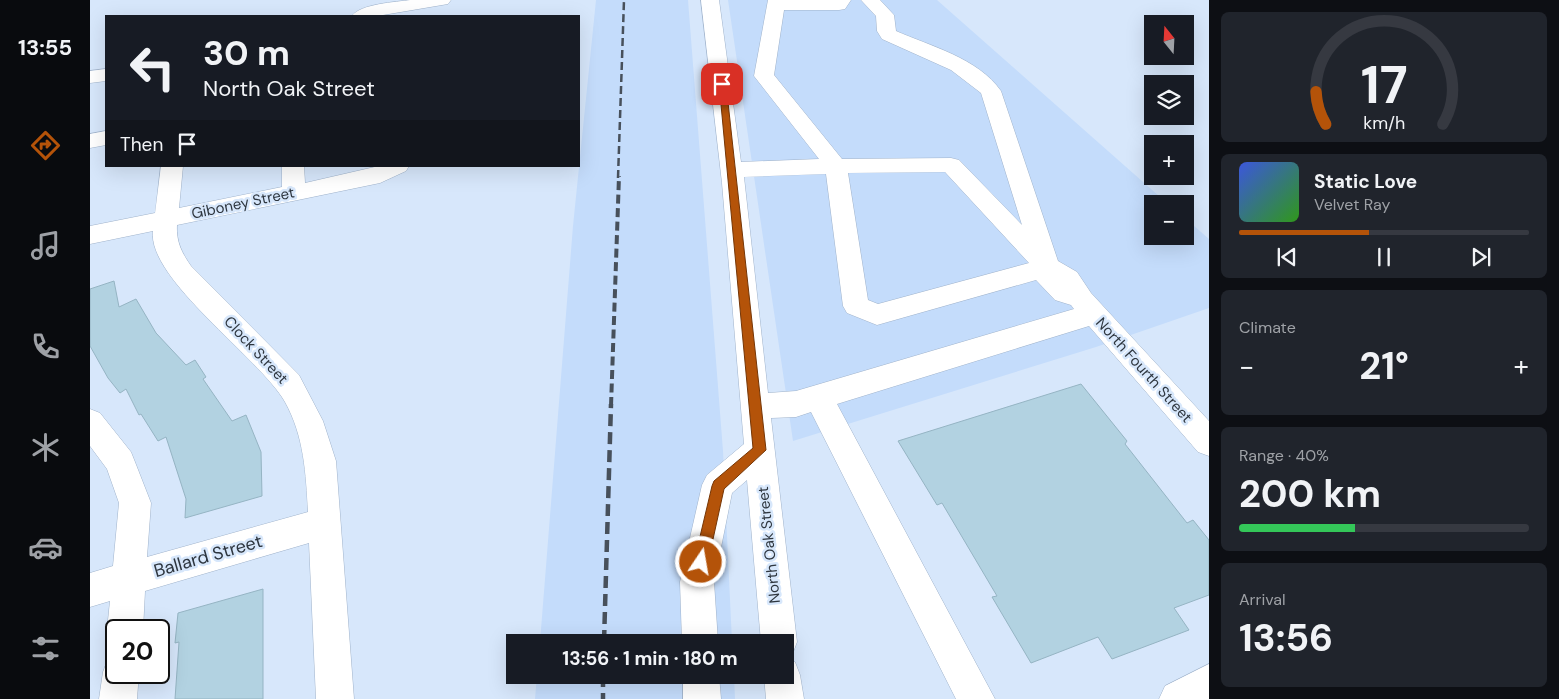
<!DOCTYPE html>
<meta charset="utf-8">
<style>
:root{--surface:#171b24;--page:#20242c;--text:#f1f3f6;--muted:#9ea1a6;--line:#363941;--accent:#b45309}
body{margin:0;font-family:"DM Sans",sans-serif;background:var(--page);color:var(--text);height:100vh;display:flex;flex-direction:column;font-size:19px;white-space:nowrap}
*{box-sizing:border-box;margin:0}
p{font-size:16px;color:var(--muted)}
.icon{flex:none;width:28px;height:28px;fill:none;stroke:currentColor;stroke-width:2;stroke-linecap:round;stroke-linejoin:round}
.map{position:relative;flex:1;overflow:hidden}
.side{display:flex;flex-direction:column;gap:12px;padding:12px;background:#0d0f14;width:350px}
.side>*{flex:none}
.banner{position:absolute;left:15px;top:15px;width:475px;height:152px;border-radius:0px;box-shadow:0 5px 20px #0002;background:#171b24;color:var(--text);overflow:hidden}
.needle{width:32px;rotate:342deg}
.tools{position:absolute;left:1054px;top:15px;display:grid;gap:10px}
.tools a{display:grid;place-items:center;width:50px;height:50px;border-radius:0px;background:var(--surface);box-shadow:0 5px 20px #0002;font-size:25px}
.speed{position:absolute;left:15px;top:619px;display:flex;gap:10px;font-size:25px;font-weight:700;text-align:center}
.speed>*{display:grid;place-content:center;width:65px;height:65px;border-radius:50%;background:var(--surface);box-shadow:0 5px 20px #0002;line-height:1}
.speed .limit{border:2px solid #111;border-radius:8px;background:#fff;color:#111}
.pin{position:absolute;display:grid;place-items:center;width:42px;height:42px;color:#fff;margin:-21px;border-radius:10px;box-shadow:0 2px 8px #0006}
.me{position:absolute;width:55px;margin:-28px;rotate:12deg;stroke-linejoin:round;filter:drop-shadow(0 0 4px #0008)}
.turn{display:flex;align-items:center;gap:18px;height:105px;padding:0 15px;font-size:22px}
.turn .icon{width:65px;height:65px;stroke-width:2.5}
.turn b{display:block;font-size:35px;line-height:42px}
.then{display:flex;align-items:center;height:48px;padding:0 15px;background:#0003;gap:10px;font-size:19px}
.big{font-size:38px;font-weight:700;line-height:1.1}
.side .tile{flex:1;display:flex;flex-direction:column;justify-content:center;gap:8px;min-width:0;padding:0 18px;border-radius:8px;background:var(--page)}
.side .dial{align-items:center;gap:0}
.dial svg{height:130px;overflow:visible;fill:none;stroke:var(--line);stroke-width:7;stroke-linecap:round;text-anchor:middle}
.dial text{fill:var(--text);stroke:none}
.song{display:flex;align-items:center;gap:15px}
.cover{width:60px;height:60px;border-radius:8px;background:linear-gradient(135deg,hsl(230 70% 55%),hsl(110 70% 35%))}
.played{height:5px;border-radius:2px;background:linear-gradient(90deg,var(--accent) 45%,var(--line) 45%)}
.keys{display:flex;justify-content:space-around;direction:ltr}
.heat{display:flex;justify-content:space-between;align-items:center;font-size:28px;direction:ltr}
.charge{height:8px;border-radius:4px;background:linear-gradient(90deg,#34c759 40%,var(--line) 0)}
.trip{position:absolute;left:416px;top:634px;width:288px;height:50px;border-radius:0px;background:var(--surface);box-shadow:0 5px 20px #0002;font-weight:700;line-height:50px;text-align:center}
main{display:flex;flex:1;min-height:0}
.tab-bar{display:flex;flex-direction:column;width:90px;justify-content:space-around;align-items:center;background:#090b0e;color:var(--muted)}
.tab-bar .icon{width:35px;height:35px}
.tab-bar .on{color:var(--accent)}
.tab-bar b{font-size:22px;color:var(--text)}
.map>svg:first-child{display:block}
</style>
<main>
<nav class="tab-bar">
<b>13:55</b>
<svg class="icon on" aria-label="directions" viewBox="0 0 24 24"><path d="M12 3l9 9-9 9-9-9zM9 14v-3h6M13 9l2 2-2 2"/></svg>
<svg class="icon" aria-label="music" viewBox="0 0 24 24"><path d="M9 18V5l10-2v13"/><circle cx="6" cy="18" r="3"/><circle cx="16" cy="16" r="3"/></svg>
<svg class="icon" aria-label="phone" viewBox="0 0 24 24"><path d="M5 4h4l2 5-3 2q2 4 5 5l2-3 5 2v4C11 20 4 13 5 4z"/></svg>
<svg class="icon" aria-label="climate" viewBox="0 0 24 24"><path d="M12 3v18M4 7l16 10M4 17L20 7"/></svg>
<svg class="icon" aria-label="car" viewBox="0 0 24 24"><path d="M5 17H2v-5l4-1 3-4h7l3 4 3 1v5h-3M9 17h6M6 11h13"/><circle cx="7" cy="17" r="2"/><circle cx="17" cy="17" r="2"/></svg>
<svg class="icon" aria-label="filters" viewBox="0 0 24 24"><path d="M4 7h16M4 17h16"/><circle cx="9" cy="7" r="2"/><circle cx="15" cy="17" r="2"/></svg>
</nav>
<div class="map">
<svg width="1119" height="699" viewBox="0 0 1119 699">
<rect width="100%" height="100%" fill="#d7e7fb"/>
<path fill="#c4dcfb" d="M 506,0 L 598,0 L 633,451 L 642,642 L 450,642 L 483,226 Z
M 638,0 L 847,0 L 1078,204 L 1062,204 L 1062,236 L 1095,236 L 1095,218 L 1119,239 L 1119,308 L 1006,347 L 703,441 Z
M 447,675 L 644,675 L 645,699 L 445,699 Z"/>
<path fill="#b2d2e1" stroke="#95b4c3" d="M 24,281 L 29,307 L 46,299 L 66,333 L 96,365 L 105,360 L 116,377 L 113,379 L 142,421 L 156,415 L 171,452 L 172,496 L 95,518 L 96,499 L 76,437 L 68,441 L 51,414 L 49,415 L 36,389 L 30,393 L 18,378 L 0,346 L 0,289 Z
M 991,384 L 1037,441 L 1035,444 L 1097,523 L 1103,520 L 1119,540 L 1119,595 L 1084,608 L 1099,630 L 1022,659 L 1008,637 L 941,663 L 902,597 L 907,596 L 852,503 L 847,505 L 808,441 Z
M 173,589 L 173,699 L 85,699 L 89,642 L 85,643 L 88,613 Z"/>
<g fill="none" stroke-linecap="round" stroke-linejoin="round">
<defs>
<path id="minor" d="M 320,0 L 361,0 L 358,4 L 352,5 L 287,16 L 262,16 C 270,4 306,2 320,0 Z
M 611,0 L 629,0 L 651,162 L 729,159 L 664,76 L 678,0 L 761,0 L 755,9 L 749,10 L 694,10 L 684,75 L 752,159 L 861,158 L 869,160 L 932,225 L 891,93 L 861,70 L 792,39 L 787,31 L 786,16 L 771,0 L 790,0 L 804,15 L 806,31 C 840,46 888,58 911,91 L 968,261 L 987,272 L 1001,293 L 1119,421 L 1119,456 L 1108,452 L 999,326 L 747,404 L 905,699 L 866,699 L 721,412 L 706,417 L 681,418 L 707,642 L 702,655 L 695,657 L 695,642 L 671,642 L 657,480 L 642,493 L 624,582 L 628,642 L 592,642 L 590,582 L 612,485 L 617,475 L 654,444 L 632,183 ZM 855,172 L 939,263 L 788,304 L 778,300 L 758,173 ZM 736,174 L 753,306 L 757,313 L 787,325 L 946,280 L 965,300 L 981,305 L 984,309 L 706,391 L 678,393 L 654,177 Z
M 16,69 L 16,81 L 0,83 L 0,71 Z
M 16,131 L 16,145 L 0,148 L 0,134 Z
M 71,166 L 93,166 L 89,208 L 192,187 L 192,166 L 214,166 L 215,183 L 289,166 L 319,166 L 316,171 L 290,183 L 87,225 C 86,242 92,253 101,266 L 209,375 L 233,421 L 246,461 L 264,699 L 226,699 L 219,543 L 55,591 L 53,630 L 26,630 L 26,644 L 22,643 L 17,630 L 20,601 L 0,607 L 0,573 L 23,566 L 29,503 L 17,469 L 0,446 L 0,409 L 10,413 L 41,452 L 45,462 L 61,503 L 57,557 L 218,512 C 216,474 214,436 195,402 C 170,358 57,279 63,231 L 0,244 L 0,226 L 65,213 Z
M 26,656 L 26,672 L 49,672 L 47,699 L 9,699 L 13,672 L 18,659 Z
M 695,658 L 705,662 L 710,675 L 714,699 L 676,699 L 674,675 L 695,675 Z
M 1119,664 L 1119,699 L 1069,699 L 1075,686 Z
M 593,675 L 629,675 L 631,699 L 593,699 Z"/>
</defs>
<use href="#minor" stroke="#a0b3cb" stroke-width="1"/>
<use href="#minor" fill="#fff" fill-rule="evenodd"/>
<path stroke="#47505b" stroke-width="2.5" stroke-dasharray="8 4" stroke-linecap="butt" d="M 528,178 L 534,0"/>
<path stroke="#47505b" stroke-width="4" stroke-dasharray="9 4.5" stroke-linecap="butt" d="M 521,406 L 529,176"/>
<path stroke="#47505b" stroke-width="4.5" stroke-dasharray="12 6" stroke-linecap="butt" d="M 514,642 L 521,404
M 513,675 L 513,699"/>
</g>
<path fill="#b45309" stroke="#753606" d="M 629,83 L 636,84 L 676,450 L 634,489 L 618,562 L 616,567 L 611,569 L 606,567 L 604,562 L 622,486 L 624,481 L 663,448 Z"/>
<g text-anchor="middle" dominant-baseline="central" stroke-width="5" stroke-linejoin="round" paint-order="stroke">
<g font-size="15" fill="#2e363f" stroke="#d7e7fb">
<text transform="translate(153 203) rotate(-12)">Giboney Street</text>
<text transform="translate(166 350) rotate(47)">Clock Street</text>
<text transform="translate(1054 370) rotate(48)">North Fourth Street</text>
<text transform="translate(679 545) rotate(-96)">North Oak Street</text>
</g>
<g font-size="18" fill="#2e363f" stroke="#d7e7fb">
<text transform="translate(118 556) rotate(-16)">Ballard Street</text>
</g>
</g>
</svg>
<div class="tools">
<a><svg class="needle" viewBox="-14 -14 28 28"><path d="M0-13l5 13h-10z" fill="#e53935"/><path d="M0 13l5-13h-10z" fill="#9ea1a6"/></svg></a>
<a><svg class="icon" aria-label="layers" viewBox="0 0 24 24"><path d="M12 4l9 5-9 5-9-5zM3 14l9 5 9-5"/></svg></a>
<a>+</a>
<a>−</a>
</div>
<div class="speed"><div class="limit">20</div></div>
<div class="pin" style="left:632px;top:84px;background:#d93025"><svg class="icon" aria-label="arrive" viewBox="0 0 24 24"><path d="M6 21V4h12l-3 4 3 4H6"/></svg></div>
<svg class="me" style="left:611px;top:562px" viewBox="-20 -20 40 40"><circle r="17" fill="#b45309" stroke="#fff" stroke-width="3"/><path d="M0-11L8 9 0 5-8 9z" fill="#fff"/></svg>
<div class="trip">13:56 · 1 min · 180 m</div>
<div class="banner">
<div class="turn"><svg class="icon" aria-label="left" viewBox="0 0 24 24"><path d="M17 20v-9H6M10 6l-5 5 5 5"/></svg><div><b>30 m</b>North Oak Street</div></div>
<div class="then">Then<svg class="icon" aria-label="arrive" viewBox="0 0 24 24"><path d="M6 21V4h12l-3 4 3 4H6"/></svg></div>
</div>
</div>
<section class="side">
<div class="tile dial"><svg viewBox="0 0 100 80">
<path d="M14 69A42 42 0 1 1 86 69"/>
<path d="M14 69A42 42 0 0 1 8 49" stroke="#b45309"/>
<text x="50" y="56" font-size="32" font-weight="700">17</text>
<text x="50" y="72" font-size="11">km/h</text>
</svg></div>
<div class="tile">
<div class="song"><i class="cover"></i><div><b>Static Love</b><p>Velvet Ray</p></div></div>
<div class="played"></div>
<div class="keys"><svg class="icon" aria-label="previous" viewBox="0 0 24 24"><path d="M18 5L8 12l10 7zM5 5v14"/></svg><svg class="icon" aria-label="pause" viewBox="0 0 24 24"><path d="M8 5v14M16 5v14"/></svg><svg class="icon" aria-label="next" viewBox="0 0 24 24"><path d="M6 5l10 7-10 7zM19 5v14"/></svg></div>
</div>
<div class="tile"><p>Climate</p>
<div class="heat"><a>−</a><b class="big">21°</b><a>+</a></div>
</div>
<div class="tile"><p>Range · 40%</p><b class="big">200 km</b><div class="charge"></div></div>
<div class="tile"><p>Arrival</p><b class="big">13:56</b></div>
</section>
</main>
